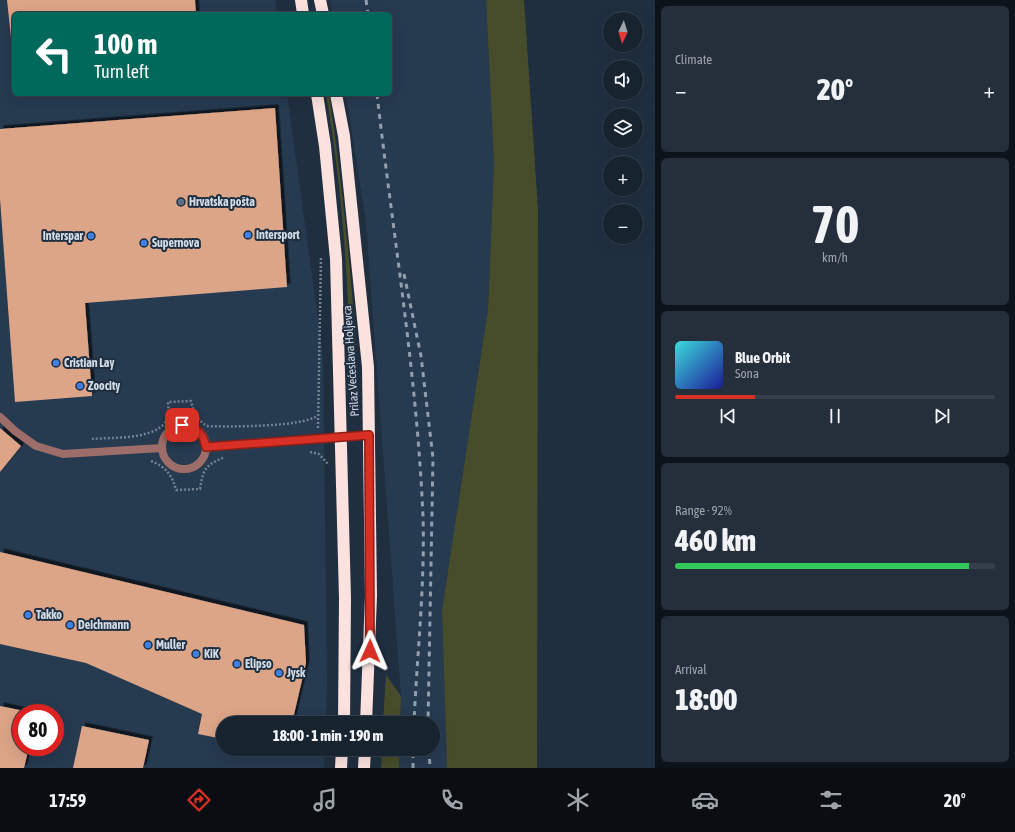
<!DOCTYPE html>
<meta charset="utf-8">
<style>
:root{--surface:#182330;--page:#252f3c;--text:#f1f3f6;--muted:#9fa4ab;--line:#36404c;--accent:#d93025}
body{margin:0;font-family:"Asap Condensed",sans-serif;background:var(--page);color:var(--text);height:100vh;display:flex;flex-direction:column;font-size:15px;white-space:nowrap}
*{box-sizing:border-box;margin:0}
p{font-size:13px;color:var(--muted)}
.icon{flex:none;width:22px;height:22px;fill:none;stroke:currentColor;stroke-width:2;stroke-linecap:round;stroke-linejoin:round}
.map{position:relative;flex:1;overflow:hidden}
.sheet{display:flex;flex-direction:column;gap:6px;padding:6px;background:#0d131a;width:360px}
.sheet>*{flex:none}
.top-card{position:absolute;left:12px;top:12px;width:380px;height:84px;border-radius:6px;box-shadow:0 4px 16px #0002,0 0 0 1px var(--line);background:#00695c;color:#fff;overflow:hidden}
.needle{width:26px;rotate:184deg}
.fabs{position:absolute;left:603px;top:12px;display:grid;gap:8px}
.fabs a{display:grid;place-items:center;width:40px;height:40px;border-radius:50%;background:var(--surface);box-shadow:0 4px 16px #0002,0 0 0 1px var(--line);font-size:20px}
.speed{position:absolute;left:12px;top:704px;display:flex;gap:8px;font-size:20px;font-weight:700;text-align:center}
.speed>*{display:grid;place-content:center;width:52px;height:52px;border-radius:50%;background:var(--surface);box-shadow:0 4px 16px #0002,0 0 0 1px var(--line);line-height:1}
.speed .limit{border:6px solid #d22;background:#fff;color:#111}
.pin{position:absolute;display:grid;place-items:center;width:34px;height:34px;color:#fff;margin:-17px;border-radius:8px;box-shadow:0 2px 6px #0006}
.me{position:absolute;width:44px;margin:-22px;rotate:1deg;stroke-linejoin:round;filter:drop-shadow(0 0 3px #0008)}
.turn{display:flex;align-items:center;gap:14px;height:84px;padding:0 16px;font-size:18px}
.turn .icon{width:52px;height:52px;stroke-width:2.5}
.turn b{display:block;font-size:28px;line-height:34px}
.big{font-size:30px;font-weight:800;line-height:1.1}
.sheet .card{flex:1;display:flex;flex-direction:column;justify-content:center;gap:6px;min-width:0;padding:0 14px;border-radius:6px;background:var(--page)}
.sheet .dial{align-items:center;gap:0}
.dial b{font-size:52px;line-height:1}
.song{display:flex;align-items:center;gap:12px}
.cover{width:48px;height:48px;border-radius:6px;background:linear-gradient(135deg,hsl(180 70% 55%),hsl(240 70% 35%))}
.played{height:4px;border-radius:2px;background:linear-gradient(90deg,var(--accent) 25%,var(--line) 25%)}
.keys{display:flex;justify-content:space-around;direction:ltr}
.heat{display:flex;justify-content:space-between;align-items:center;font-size:22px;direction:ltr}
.charge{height:6px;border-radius:3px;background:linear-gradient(90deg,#34c759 92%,var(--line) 0)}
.trip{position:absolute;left:216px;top:716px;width:224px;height:40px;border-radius:20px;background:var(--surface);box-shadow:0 4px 16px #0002,0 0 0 1px var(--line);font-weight:800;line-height:40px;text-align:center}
.tabs{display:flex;height:64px;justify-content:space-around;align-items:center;background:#0a0e13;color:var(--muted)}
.tabs .icon{width:28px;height:28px}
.tabs .current{color:var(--accent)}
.tabs b{font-size:18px;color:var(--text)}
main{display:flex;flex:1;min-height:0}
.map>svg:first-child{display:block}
</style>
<main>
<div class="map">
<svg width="655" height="768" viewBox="0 0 655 768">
<defs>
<filter id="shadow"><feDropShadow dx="3.5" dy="-3.5" stdDeviation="0" flood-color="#0009"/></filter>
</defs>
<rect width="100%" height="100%" fill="#202f40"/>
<path fill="#263a50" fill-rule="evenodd" d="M 0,0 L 275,0 L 277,14 L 14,14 L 14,94 L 287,94 L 323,355 L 327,681 L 326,723 L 223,723 L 223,749 L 325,749 L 324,768 L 0,768 ZM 21,713 L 55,713 L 55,747 L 21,747 Z
M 330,0 L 486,0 L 494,163 L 488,309 L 442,610 L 447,768 L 399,768 L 400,749 L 433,749 L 433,723 L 400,723 L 401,696 L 366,223 L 346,94 L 390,94 L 390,14 L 333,14 Z"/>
<path fill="#474d2a" d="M 486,0 L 524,0 L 538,210 L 537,768 L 447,768 L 442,610 L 488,309 L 494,163 Z
M 326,94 L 329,94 C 344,195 354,297 359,400 L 359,406 L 354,416 L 350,416 C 351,308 344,200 326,94 Z
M 386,675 L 401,696 L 400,723 L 383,723 Z
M 382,749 L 400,749 L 399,768 L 381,768 Z"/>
<path fill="#dda588" filter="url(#shadow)" d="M 7,0 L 195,0 L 196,14 L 14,14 L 13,56 Z
M 275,108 L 287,287 L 85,303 L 92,396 L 15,402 L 0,199 L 0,129 Z
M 0,428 L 21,446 L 0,472 Z
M 0,552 L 304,625 L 306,663 L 292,723 L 223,723 L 223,739 L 198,734 L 202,714 L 86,663 L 0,644 Z
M 0,706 L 29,712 L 21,713 L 21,747 L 29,747 L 24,768 L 0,768 Z
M 82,726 L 149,740 L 143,768 L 73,768 Z
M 270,749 L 286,749 L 285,753 Z"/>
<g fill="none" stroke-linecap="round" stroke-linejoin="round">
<path stroke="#74818f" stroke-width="2.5" stroke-dasharray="2 2" stroke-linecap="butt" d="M 318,428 L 321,257
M 92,439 C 112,437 164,441 169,414 C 169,411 168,406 168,402 L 191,401 C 194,413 196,419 207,426 C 228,427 302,427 317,416
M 310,452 L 319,454 L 328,464
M 151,461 C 166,467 172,475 176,490 L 200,489 C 203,470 205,465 223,458"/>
<path stroke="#9d6d69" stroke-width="8" d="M 0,417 L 15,431 L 36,446 L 63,454 L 161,448
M162 447a22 22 0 1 1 44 0a22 22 0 1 1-44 0Z
M 206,447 L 369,435"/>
<path stroke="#fbe2df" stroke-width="12" d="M 301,0 L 303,14
M 320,0 L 323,14
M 317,94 L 325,146 L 336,259 L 345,598 L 344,723
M 336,94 L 344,136 L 368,367 L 371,596 L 366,723
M 341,768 L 342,749
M 364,768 L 365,749"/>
<path stroke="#939fac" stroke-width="3" stroke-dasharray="5 5" stroke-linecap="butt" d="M 366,0 L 368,14
M 377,94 C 393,235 417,375 423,517 C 425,586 417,654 414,723
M 404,274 L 421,356 L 433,458 L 428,723
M 429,749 L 430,768
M 413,768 L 413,749"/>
</g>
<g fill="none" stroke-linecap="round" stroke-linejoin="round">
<defs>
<path id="route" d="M 182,425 C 196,426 203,433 206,447 L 369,435 L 370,651"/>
</defs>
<use href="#route" stroke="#8d1f18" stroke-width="10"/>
<use href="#route" stroke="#d93025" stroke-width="7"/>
</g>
<circle fill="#5c6f8a" stroke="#202f40" stroke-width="1.5" cx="181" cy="202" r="4"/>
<g fill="#3f7fe0" stroke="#202f40" stroke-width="1.5">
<circle cx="248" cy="235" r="4"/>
<circle cx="91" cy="236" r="4"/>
<circle cx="144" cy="243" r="4"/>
<circle cx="56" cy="363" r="4"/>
<circle cx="80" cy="386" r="4"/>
<circle cx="28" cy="615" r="4"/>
<circle cx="70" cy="625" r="4"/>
<circle cx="148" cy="645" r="4"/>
<circle cx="196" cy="654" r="4"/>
<circle cx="237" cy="664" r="4"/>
<circle cx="279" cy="673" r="4"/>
</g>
<g text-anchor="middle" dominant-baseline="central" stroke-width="4" stroke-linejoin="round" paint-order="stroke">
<g font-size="12" font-weight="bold" fill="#d2dce7" stroke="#202f40" text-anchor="start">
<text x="189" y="202">Hrvatska pošta</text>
<text x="256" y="235">Intersport</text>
<text x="83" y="236" text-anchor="end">Interspar</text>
<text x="152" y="243">Supernova</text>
<text x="64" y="363">Cristian Lay</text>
<text x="88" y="386">Zoocity</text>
<text x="36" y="615">Takko</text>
<text x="78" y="625">Deichmann</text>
<text x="156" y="645">Muller</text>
<text x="204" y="654">KiK</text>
<text x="245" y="664">Elipso</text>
<text x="287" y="673">Jysk</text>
</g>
<g font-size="12" fill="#d2dce7" stroke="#202f40">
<text transform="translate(351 361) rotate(-94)">Prilaz Većeslava Holjevca</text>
</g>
</g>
</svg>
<div class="fabs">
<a><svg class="needle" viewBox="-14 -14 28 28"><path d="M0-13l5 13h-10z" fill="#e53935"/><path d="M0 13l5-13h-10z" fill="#9fa4ab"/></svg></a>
<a><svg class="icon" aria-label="sound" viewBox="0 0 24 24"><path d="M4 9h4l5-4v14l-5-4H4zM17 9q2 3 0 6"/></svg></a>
<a><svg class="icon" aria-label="layers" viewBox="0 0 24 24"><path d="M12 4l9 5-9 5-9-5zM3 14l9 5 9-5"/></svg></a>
<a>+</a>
<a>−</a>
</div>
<div class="speed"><div class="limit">80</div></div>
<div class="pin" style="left:182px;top:425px;background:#d93025"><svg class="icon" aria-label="arrive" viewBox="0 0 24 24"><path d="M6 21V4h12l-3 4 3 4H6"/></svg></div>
<svg class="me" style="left:370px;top:651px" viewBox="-20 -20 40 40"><path d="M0-17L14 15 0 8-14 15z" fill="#d93025" stroke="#fff" stroke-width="4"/></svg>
<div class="trip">18:00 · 1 min · 190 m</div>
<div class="top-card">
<div class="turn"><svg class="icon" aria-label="left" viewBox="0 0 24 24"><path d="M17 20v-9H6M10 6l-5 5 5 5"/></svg><div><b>100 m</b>Turn left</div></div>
</div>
</div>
<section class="sheet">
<div class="card"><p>Climate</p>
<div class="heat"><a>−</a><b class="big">20°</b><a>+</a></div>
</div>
<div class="card dial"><b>70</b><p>km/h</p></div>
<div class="card">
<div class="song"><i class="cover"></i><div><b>Blue Orbit</b><p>Sona</p></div></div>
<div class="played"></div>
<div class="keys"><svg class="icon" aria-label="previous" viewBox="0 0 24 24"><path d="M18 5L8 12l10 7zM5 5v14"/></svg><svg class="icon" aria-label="pause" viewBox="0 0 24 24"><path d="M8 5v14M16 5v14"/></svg><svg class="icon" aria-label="next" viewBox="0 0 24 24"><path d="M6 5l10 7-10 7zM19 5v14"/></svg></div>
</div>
<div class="card"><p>Range · 92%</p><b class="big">460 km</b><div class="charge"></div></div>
<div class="card"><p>Arrival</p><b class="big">18:00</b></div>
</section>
</main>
<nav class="tabs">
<b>17:59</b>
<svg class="icon current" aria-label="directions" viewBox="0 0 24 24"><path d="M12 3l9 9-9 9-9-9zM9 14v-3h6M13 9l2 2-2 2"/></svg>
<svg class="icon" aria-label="music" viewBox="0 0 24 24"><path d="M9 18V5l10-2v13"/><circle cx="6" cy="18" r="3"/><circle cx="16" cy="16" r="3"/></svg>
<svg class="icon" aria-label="phone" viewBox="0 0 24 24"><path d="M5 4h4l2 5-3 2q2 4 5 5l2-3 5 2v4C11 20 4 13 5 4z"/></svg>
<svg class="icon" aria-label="climate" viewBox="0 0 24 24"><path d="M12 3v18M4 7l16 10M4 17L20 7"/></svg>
<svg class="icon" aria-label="car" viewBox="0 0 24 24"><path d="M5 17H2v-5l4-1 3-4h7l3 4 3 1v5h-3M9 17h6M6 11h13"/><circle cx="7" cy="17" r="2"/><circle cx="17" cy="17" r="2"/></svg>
<svg class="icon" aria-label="filters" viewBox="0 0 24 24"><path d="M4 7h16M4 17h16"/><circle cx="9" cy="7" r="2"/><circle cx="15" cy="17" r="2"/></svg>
<b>20°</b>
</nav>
